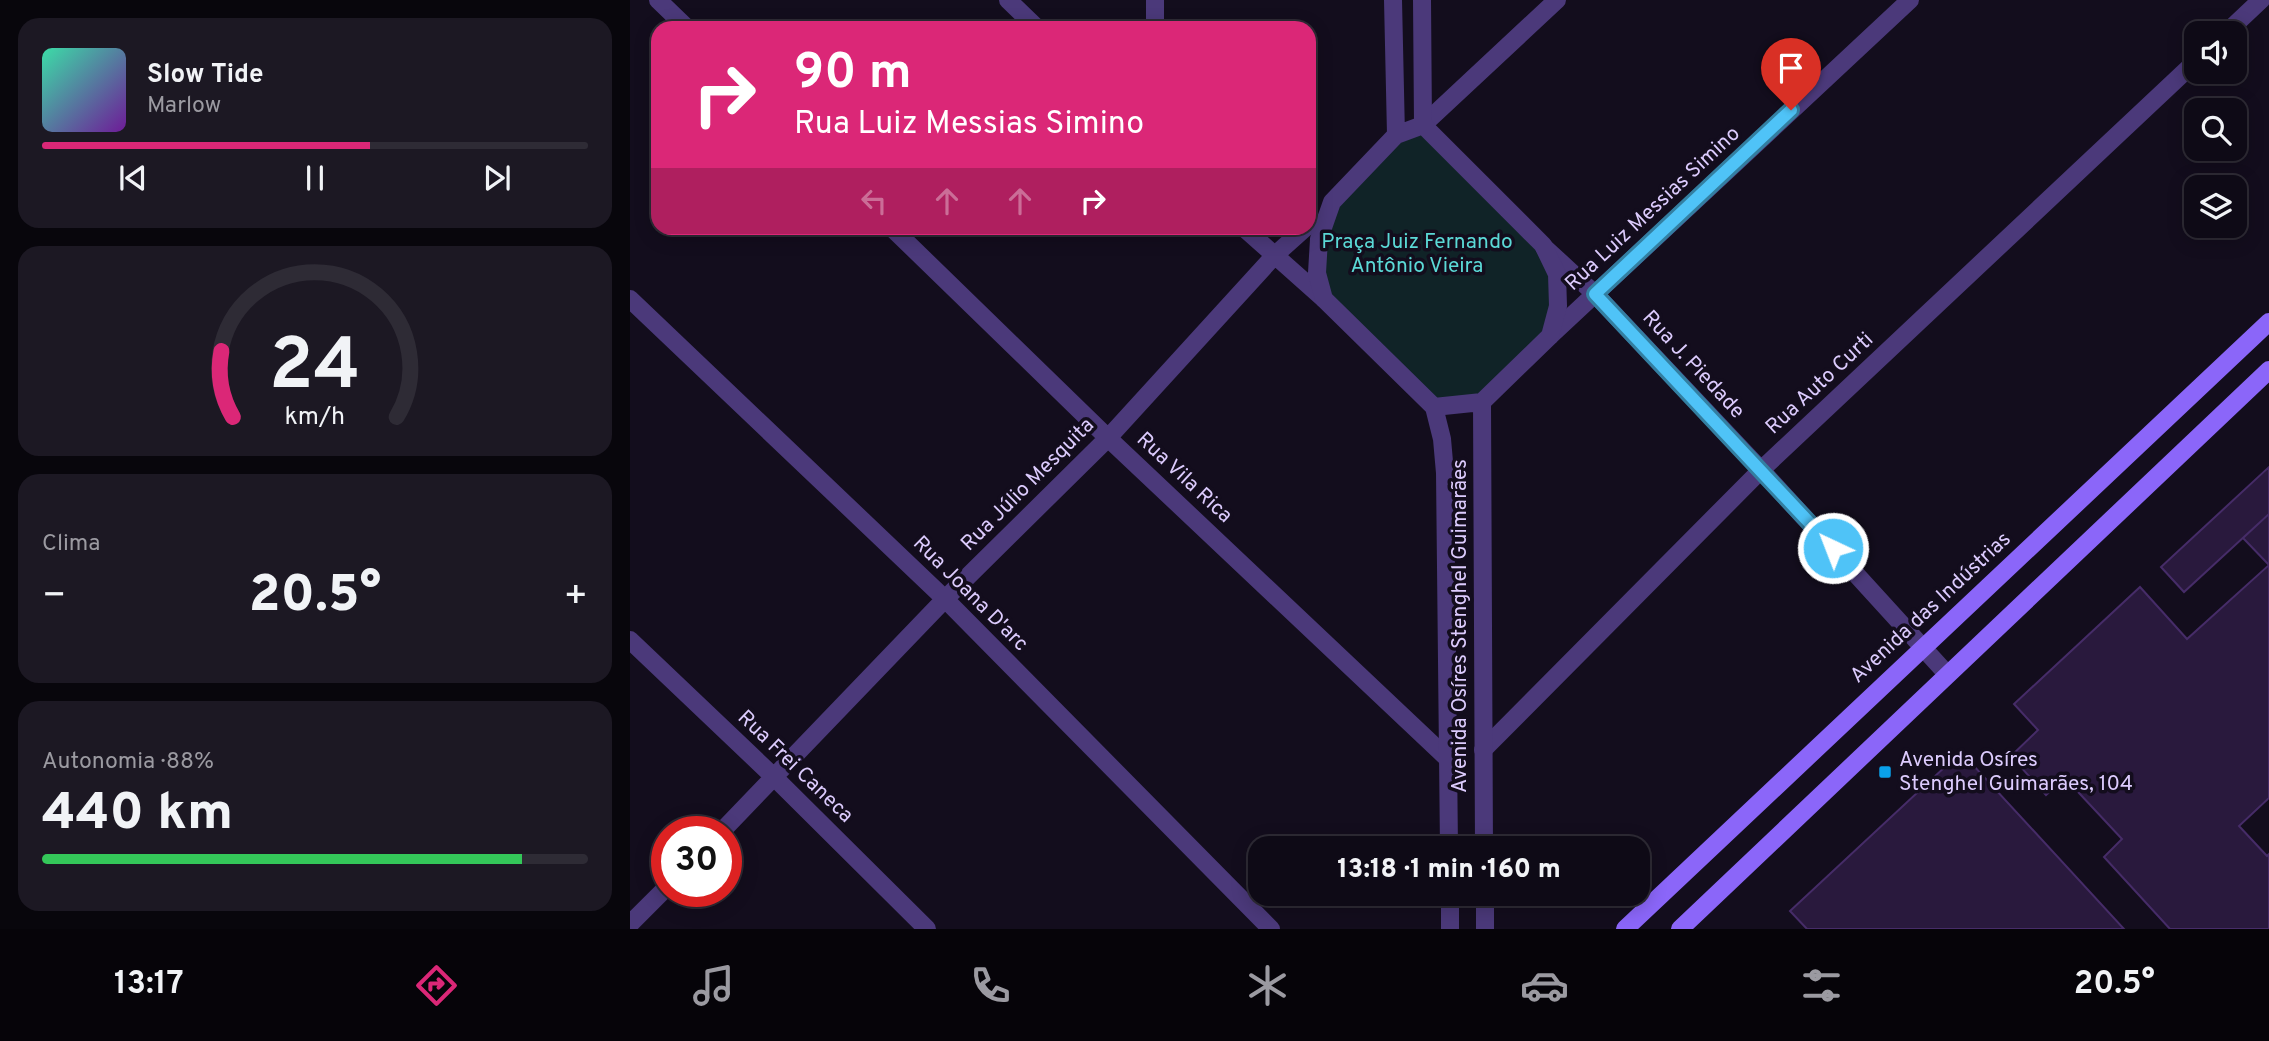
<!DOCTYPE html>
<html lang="pt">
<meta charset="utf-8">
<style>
:root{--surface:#0e0a16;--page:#1c1823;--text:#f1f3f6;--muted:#9b9aa1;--line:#2e2b35;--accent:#db2777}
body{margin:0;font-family:Overpass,sans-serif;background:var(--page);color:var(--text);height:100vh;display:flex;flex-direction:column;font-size:26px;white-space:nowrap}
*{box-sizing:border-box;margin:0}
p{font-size:23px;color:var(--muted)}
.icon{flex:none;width:38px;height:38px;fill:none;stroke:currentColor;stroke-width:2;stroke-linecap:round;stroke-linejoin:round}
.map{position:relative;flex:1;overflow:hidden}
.sheet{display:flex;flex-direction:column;gap:18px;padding:18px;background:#08060c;width:630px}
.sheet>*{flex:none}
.hud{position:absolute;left:21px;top:21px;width:665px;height:214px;border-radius:21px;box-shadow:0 4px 18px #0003,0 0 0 2px var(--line);background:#db2777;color:#fff;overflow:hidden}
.controls{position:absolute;left:1554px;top:21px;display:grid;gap:14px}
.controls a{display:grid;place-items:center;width:63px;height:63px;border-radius:14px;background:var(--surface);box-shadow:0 4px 18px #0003,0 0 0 2px var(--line);font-size:35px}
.speed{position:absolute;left:21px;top:816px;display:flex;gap:14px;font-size:35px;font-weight:700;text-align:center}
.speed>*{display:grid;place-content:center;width:91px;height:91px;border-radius:50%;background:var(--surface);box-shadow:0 4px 18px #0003,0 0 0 2px var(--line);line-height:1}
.speed .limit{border:10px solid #d22;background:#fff;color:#111}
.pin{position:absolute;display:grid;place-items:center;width:60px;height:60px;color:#fff;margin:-72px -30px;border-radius:50% 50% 50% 0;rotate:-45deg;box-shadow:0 0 7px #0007}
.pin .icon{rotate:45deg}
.me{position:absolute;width:77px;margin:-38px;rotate:317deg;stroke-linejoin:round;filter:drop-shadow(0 0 5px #0008)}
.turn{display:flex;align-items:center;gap:24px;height:147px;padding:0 28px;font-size:32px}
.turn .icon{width:91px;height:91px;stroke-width:2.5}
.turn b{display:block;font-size:49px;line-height:60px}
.lanes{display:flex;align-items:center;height:66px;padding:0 28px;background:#0003;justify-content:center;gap:35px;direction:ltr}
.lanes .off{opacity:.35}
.big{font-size:52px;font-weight:800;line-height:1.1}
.sheet .widget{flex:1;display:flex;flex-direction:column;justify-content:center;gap:10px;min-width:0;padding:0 24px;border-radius:21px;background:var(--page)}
.sheet .dial{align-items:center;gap:0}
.dial svg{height:182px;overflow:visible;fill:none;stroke:var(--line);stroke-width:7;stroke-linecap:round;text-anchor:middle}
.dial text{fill:var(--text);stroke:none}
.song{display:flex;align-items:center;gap:21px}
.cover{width:84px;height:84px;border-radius:10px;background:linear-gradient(135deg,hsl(160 70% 55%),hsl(280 70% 35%))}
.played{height:7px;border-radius:4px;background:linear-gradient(90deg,var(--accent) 60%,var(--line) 60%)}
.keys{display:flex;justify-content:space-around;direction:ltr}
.heat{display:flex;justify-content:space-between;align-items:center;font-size:38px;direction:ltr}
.charge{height:10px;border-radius:5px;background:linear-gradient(90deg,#34c759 88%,var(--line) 0)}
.trip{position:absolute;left:618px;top:836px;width:402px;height:70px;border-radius:21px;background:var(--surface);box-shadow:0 4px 18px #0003,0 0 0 2px var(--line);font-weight:800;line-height:70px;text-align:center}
.tabs{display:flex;height:112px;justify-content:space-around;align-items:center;background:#060409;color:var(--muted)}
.tabs .icon{width:49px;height:49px}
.tabs .on{color:var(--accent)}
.tabs b{font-size:32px;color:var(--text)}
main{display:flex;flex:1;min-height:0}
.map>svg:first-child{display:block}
</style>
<main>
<section class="sheet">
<div class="widget">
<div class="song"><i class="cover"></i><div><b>Slow Tide</b><p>Marlow</p></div></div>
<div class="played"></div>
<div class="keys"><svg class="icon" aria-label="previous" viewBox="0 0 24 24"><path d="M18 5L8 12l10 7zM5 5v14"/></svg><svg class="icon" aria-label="pause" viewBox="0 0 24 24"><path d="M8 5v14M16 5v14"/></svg><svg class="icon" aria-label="next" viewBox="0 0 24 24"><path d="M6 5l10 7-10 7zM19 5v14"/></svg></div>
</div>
<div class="widget dial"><svg viewBox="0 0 100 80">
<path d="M14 69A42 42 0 1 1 86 69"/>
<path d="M14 69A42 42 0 0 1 9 40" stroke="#db2777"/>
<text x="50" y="56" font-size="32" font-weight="700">24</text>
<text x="50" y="72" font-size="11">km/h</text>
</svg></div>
<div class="widget"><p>Clima</p>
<div class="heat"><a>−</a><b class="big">20.5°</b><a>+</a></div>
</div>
<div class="widget"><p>Autonomia · 88%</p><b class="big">440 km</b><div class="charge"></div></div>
</section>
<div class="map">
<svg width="1639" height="929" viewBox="0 0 1639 929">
<rect width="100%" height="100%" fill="#130d1d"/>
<path fill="#102327" d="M 793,125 L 913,245 L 927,274 L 920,336 L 852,402 L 804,407 L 694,299 L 689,239 L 702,202 L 766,135 Z"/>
<path fill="#29193d" stroke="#462c68" stroke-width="2" d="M 1639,467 L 1639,514 L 1554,592 L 1531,567 Z
M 1639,514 L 1639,565 L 1613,538 Z
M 1639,565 L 1639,798 L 1609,826 L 1637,856 L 1639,854 L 1639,929 L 1540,929 L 1474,857 L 1492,839 L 1435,778 L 1416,795 L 1381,756 L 1408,730 L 1384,704 L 1510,587 L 1557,639 Z
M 1331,752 L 1494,929 L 1177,929 L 1160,911 Z"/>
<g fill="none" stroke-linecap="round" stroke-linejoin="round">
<path stroke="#4b397a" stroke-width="18" d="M 28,0 L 57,28
M 378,0 L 407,28
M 525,0 L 525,28
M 1596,33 L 1631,0
M 793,125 L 927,0
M 262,228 L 478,438 L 817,758
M 614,228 L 694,299
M 914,247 L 965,294 L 1131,470 L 1317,674
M 0,299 L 315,599 L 641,929
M 920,336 L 1280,0
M 0,640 L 145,778 L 297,929
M 853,750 L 1131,470 L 1566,61
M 92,831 L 315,599 L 478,438 L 645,255 L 675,228
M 0,924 L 37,887"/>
<path stroke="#4b397a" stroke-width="18" d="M 763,0 L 766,135
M 792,0 L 793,125
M 793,125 L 913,245 L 927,274 L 928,306 L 920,336 L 852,402 L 804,407 L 694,299 L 687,273 L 689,239 L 702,202 L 766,135 Z
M 852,402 L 854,849
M 804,407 L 812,439 L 815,473 L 819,849
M 820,894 L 820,929
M 855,894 L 855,929"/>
<path stroke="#8b66f9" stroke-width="18" d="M 995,929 L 1639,322
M 1050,929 L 1639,370"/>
</g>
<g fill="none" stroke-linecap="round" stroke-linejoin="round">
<defs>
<path id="route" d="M 1161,110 L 965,294 L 1203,548"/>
</defs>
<use href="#route" stroke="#337fa1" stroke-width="18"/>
<use href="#route" stroke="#4fc3f7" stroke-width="12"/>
</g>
<rect fill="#0aa1ea" stroke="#130d1d" stroke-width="2.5" x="1248" y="765" width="14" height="14" rx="3.5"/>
<g text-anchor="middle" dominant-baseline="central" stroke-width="7" stroke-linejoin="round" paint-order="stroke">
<g font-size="21" fill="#dccbfd" stroke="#130d1d">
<text transform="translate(1023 209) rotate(-43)">Rua Luiz Messias Simino</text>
<text transform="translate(1063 365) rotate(47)">Rua J. Piedade</text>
<text transform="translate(1190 384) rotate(-43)">Rua Auto Curti</text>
<text transform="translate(554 478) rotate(43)">Rua Vila Rica</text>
<text transform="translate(398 485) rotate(-45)">Rua Júlio Mesquita</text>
<text transform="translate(340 594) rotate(45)">Rua Joana D'arc</text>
<text transform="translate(1301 608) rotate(-43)">Avenida das Indústrias</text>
<text transform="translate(830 626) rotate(-90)">Avenida Osíres Stenghel Guimarães</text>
<text transform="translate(165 767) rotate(44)">Rua Frei Caneca</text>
</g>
<g font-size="21" fill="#5bd9d6" stroke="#130d1d">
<text x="787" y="242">Praça Juiz Fernando<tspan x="787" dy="24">Antônio Vieira</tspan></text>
</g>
<g font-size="21" fill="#dccbfd" stroke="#130d1d" text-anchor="start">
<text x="1269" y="760">Avenida Osíres<tspan x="1269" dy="24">Stenghel Guimarães, 104</tspan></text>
</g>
</g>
</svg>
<div class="controls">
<a><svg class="icon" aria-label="sound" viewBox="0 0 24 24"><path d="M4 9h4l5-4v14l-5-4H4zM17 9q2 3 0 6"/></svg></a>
<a><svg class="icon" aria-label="search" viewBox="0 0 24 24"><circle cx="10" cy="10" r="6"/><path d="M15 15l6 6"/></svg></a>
<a><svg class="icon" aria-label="layers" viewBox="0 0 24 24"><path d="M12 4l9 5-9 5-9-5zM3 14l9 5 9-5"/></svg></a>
</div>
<div class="speed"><div class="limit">30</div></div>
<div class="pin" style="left:1161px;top:110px;background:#d93025"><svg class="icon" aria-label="arrive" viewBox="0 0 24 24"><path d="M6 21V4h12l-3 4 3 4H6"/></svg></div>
<svg class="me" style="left:1203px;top:548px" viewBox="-20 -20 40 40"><circle r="17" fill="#4fc3f7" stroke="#fff" stroke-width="3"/><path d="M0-11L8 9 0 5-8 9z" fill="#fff"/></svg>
<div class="trip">13:18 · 1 min · 160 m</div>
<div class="hud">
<div class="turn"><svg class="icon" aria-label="right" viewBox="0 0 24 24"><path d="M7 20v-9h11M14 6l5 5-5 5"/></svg><div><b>90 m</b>Rua Luiz Messias Simino</div></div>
<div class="lanes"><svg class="icon off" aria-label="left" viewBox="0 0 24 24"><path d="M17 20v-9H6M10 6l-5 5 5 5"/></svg><svg class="icon off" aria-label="ahead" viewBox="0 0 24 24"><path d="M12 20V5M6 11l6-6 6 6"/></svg><svg class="icon off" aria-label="ahead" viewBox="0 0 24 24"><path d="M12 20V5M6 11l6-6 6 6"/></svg><svg class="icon" aria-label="right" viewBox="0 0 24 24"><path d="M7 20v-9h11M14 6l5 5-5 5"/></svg></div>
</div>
</div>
</main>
<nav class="tabs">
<b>13:17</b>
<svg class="icon on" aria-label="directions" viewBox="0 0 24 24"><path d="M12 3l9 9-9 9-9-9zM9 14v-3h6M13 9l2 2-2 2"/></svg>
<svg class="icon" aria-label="music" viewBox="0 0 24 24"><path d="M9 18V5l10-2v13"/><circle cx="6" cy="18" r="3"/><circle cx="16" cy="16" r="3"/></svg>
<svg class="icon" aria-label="phone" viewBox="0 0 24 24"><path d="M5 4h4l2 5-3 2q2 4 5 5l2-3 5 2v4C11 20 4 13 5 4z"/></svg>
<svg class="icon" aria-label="climate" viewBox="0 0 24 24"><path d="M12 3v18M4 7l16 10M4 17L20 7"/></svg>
<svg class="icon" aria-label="car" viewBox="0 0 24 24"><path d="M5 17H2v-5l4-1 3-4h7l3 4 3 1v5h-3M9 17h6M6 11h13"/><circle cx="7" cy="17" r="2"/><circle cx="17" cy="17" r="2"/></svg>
<svg class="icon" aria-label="filters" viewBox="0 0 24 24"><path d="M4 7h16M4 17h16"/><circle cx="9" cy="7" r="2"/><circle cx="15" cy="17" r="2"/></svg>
<b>20.5°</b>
</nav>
